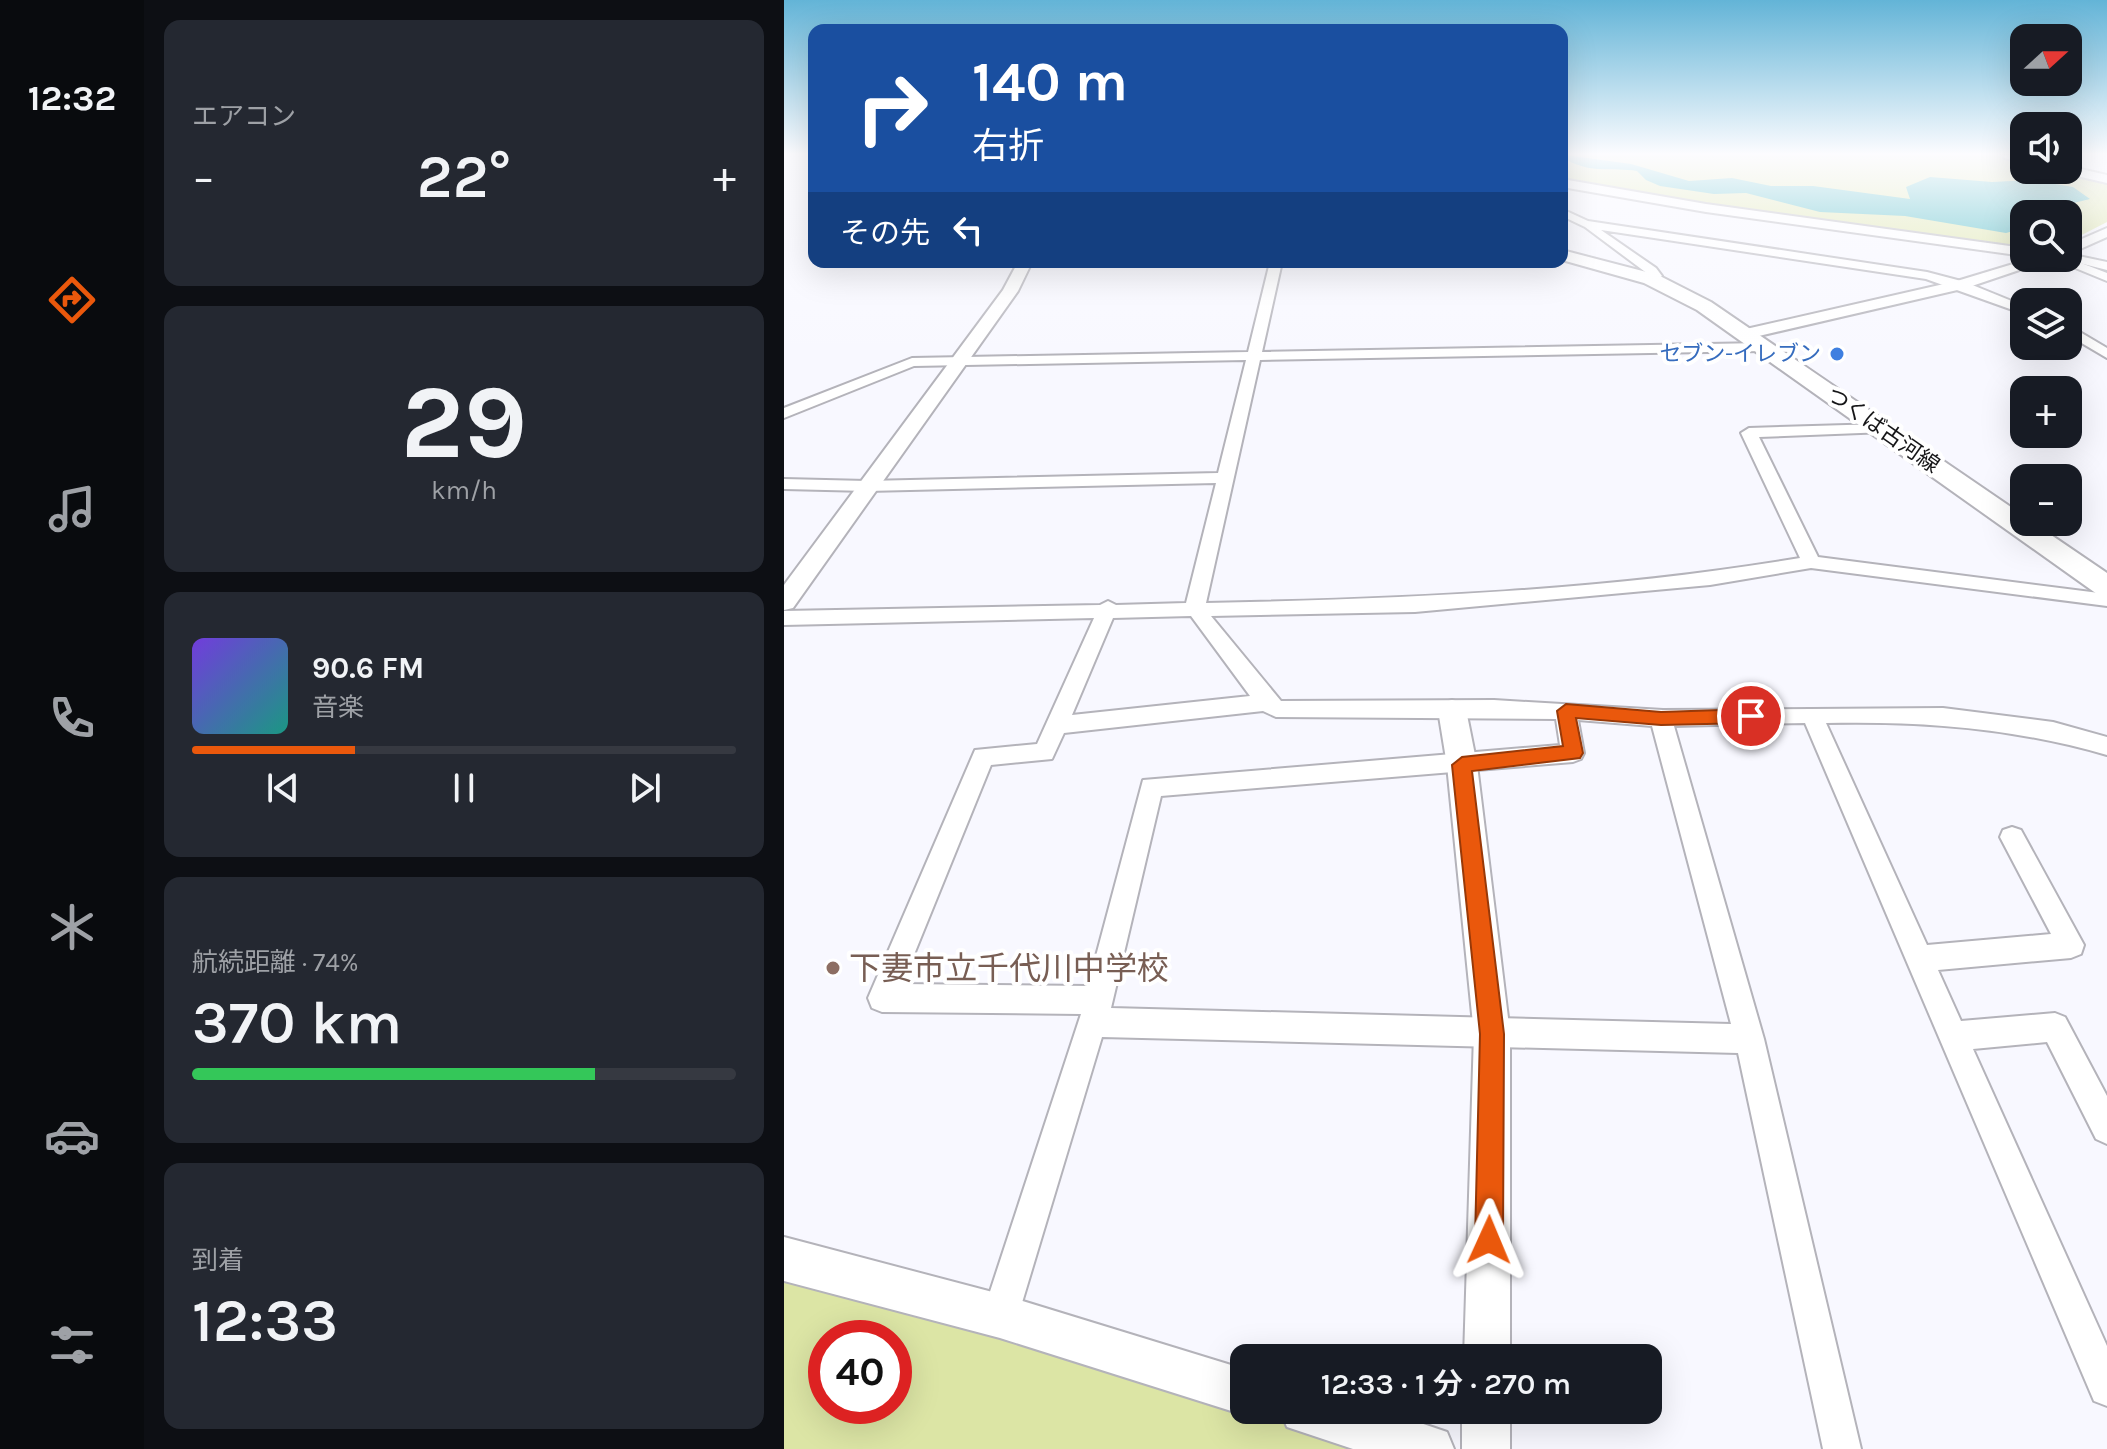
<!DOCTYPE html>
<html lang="ja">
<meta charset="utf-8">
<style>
:root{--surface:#171b24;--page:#242831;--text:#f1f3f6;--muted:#9ea1a6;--line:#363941;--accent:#ea580c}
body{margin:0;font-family:Karla,"Noto Sans JP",sans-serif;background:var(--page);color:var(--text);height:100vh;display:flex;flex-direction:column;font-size:30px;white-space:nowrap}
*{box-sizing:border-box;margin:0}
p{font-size:26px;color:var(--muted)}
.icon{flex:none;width:44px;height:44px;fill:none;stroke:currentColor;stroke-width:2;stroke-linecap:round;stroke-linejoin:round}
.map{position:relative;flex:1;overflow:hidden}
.sheet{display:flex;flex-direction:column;gap:20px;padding:20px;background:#0d0f14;width:640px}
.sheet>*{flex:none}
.hud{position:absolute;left:24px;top:24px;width:760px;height:244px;border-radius:16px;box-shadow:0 8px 32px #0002;background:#1a4fa0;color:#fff;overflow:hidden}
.needle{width:52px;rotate:69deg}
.controls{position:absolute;left:1226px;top:24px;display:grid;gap:16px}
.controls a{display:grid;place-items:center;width:72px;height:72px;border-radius:16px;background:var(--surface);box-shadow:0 8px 32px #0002;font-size:40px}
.speed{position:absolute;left:24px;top:1320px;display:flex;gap:16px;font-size:40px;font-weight:700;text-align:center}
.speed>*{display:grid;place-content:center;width:104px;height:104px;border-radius:50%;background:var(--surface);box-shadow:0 8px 32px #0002;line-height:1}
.speed .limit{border:12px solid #d22;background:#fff;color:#111}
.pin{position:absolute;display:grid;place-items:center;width:68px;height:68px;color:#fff;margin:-34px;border:4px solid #fff;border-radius:50%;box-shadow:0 2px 8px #0007}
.me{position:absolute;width:88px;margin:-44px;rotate:1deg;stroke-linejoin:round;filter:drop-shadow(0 0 6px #0008)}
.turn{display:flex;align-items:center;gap:28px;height:168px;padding:0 32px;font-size:36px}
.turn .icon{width:104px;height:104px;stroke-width:2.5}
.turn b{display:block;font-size:56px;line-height:68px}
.then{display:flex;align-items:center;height:76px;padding:0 32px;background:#0003;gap:16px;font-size:30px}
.big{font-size:60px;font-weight:600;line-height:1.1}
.sheet .tile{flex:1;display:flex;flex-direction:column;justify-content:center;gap:12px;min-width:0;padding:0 28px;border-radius:16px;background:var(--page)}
.sheet .dial{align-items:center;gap:0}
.dial b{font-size:104px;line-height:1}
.song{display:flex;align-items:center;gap:24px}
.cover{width:96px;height:96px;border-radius:12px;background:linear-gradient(135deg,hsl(260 70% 55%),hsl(170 70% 35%))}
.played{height:8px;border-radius:4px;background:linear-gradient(90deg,var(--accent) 30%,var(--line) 30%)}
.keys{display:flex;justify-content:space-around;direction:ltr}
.heat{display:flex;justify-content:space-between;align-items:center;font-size:44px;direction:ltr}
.charge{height:12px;border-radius:6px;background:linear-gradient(90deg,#34c759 74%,var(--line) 0)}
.trip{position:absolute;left:446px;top:1344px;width:432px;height:80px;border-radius:16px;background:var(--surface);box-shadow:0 8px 32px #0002;font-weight:600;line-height:80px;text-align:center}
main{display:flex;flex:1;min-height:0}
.tabs{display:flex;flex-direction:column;width:144px;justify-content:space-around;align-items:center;background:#090b0e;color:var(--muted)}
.tabs .icon{width:56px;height:56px}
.tabs .current{color:var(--accent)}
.tabs b{font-size:36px;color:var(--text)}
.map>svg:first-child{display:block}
</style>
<main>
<nav class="tabs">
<b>12:32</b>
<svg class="icon current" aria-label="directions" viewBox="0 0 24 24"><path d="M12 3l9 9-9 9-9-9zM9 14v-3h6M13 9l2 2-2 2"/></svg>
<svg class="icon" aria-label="music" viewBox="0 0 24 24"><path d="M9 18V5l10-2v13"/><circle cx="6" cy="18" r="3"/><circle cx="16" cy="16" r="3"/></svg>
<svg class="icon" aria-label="phone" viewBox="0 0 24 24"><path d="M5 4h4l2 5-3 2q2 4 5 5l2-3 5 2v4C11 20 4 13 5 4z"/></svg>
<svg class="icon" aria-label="climate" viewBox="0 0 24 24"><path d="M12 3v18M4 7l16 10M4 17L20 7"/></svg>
<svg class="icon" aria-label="car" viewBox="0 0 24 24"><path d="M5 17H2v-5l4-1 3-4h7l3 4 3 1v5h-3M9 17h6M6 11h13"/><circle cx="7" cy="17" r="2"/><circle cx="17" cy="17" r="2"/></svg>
<svg class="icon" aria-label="filters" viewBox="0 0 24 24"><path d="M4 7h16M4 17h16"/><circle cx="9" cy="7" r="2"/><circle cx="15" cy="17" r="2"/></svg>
</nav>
<section class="sheet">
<div class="tile"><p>エアコン</p>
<div class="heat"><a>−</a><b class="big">22°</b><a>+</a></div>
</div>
<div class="tile dial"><b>29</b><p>km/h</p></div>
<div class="tile">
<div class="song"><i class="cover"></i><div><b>90.6 FM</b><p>音楽</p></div></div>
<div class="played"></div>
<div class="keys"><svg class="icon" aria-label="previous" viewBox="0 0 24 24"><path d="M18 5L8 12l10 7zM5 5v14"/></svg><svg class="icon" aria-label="pause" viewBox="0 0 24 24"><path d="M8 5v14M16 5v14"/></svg><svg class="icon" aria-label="next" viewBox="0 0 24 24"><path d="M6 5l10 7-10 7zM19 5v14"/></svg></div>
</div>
<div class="tile"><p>航続距離 · 74%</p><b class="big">370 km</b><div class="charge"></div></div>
<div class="tile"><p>到着</p><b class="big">12:33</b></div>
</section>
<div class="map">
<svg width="1323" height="1449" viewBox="0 0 1323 1449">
<rect width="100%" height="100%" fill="#f8f8ff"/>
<path fill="#dce5a5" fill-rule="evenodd" d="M 778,155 L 1213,155 L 1240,162 L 1240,170 L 1272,170 L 1323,182 L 1323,222 L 1284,242 L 1284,214 L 1240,214 L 1240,249 L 986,215 L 778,181 Z
M 0,1259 L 460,1410 L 520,1410 L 646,1449 L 0,1449 ZM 42,1338 L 110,1338 L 110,1406 L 42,1406 Z"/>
<path fill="#3db4be" d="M 781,155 L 847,164 L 905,181 L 948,178 L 987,186 L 1029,186 L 1126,199 L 1122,187 L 1146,177 L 1208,182 L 1248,180 L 1289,187 L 1306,199 L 1277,206 L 1278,214 L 1240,214 L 1240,228 L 1222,233 L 1121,216 L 1036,212 L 962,193 L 930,194 L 876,186 L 862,180 L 853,171 C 828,167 808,174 783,160 Z"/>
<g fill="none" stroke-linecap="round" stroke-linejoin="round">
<defs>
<path id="minor" d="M 778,209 L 804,221 L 1143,272 L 1181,282 L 1240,306 L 1240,314 L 1142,279 L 817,230 L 872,268 L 878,276 L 867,283 L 861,279 L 864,274 L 801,227 L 778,216 Z
M 1267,258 L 1284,258 L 1323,273 L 1323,281 Z
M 486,262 L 498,262 L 478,352 L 979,343 L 986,347 L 979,351 L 476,360 L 422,603 C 621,599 820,591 1016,558 L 957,433 L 965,428 L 1097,424 L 1105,429 L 1102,432 L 975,437 L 1034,557 L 1323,594 L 1323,606 L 1027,568 L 926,585 L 631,612 L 427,616 L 497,701 L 710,700 L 879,710 L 1159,708 L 1269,722 L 1323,737 L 1323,755 C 1230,728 1139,721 1042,723 L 1143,945 L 1267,934 L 1216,837 L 1219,830 L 1228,827 L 1237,830 L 1300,945 L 1297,954 L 1287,958 L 1154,970 L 1177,1021 L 1271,1013 L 1281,1017 L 1323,1096 L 1323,1144 L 1312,1139 L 1263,1042 L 1189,1049 L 1323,1346 L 1323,1406 L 1310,1401 L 1021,723 L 890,726 L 980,1039 L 1077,1449 L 1039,1449 L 954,1053 L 318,1037 L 234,1316 L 228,1328 L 216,1334 L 204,1328 L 198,1316 L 297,1014 L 98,1012 L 88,1008 L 84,998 L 191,750 L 253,744 L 310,618 L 0,625 L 0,611 L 316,605 L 324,601 L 332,605 L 402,603 L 432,483 L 83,491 L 0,489 L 0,479 L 83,481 L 434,473 L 462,360 L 130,366 L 0,418 L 0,408 L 128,358 L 464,352 ZM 407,616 L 466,696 L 288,715 L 329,618 ZM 479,711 L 492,717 L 772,719 L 776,745 L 359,780 L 304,986 L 118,984 L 207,765 L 268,759 L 280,733 ZM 794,720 L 868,726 L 947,1024 L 327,1008 L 377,796 L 789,762 L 797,759 L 800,753 Z
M 1284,325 L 1323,348 L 1323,358 L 1284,335 Z"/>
<path id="tertiary" d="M 1218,155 L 1240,155 L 1240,163 L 1220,158 Z
M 1284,166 L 1323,175 L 1323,183 L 1280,173 L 1278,170 L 1284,170 Z
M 778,179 L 922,204 L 1240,248 L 1240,256 L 922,212 L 778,187 Z
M 1323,228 L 1323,237 L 1285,254 L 1323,262 L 1323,270 L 1276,258 L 1284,258 L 1284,245 Z
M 1249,258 L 1271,258 L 1182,288 L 962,339 L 954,334 L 962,329 L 1173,281 Z
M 234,262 L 248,262 L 234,291 L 9,608 L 0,610 L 0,585 L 219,290 Z
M 668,700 L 678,703 L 682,710 L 693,765 L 726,1034 L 726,1358 L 680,1358 L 690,1034 L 663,765 L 654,710 L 658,703 Z
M 0,1237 L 216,1294 L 460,1369 L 460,1410 L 473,1410 L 460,1415 L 216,1338 L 0,1281 Z
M 496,1410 L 598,1410 L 663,1432 L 670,1449 L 569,1449 L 503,1427 Z
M 678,1410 L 726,1410 L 726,1449 L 678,1449 Z"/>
<path id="primary" d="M 778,250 L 874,275 L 927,302 L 1240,516 L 1240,522 L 1248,522 L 1323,573 L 1323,597 L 1313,594 L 913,310 L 860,283 L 778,260 Z"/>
</defs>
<use href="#minor" stroke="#b4b3ba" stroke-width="4"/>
<use href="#tertiary" stroke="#b4b3ba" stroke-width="4"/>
<use href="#primary" stroke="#b4b3ba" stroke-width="4"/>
<use href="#minor" fill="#fff" fill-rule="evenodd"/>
<use href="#tertiary" fill="#fff" fill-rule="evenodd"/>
<use href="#primary" fill="#fff" fill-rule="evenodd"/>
</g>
<linearGradient id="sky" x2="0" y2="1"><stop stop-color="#63b4d7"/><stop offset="0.43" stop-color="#fcfcff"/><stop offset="1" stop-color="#fcfcff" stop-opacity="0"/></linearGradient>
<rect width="1323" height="358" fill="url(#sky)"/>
<path fill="#ea580c" stroke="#983908" stroke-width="2" d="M 782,704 L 877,712 L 967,709 L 976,716 L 967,723 L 877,725 L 792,718 L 799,753 L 796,758 L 688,771 L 720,1034 L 719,1240 L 715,1250 L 705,1254 L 695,1250 L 691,1240 L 696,1034 L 668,765 L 678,757 L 779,746 L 773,711 Z"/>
<circle fill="#3f7fe0" stroke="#fff" stroke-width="3" cx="1053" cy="354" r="8"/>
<circle fill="#8d6e63" stroke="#fff" stroke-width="3" cx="49" cy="968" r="8"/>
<g text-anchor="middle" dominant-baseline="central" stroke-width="8" stroke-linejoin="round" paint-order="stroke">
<g font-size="22" fill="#366cbe" stroke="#fff" text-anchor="end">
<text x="1037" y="354">セブン-イレブン</text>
</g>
<g font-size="22" fill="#151517" stroke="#fff">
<text transform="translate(1099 430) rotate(35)">つくば古河線</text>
</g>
<g font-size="32" fill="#785e54" stroke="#fff" text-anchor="start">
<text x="65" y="968">下妻市立千代川中学校</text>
</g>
</g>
</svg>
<div class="controls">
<a><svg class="needle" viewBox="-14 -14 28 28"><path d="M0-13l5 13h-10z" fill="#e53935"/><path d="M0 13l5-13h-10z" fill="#9ea1a6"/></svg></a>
<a><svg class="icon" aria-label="sound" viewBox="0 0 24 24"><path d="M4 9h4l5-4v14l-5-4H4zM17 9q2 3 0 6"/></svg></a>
<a><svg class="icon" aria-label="search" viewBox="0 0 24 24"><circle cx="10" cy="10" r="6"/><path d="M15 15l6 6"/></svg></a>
<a><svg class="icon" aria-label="layers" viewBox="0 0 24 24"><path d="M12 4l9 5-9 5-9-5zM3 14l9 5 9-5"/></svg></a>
<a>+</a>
<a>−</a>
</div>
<div class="speed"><div class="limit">40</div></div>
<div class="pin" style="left:967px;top:716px;background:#d93025"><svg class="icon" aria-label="arrive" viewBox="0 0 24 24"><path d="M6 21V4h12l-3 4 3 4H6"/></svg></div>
<svg class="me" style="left:705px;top:1240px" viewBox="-20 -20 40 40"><path d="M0-17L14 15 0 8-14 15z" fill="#ea580c" stroke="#fff" stroke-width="4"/></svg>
<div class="trip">12:33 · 1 分 · 270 m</div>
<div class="hud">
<div class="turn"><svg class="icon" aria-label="right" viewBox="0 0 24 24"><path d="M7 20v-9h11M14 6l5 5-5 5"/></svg><div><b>140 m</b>右折</div></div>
<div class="then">その先<svg class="icon" aria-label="left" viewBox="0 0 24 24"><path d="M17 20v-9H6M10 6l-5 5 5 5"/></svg></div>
</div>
</div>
</main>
